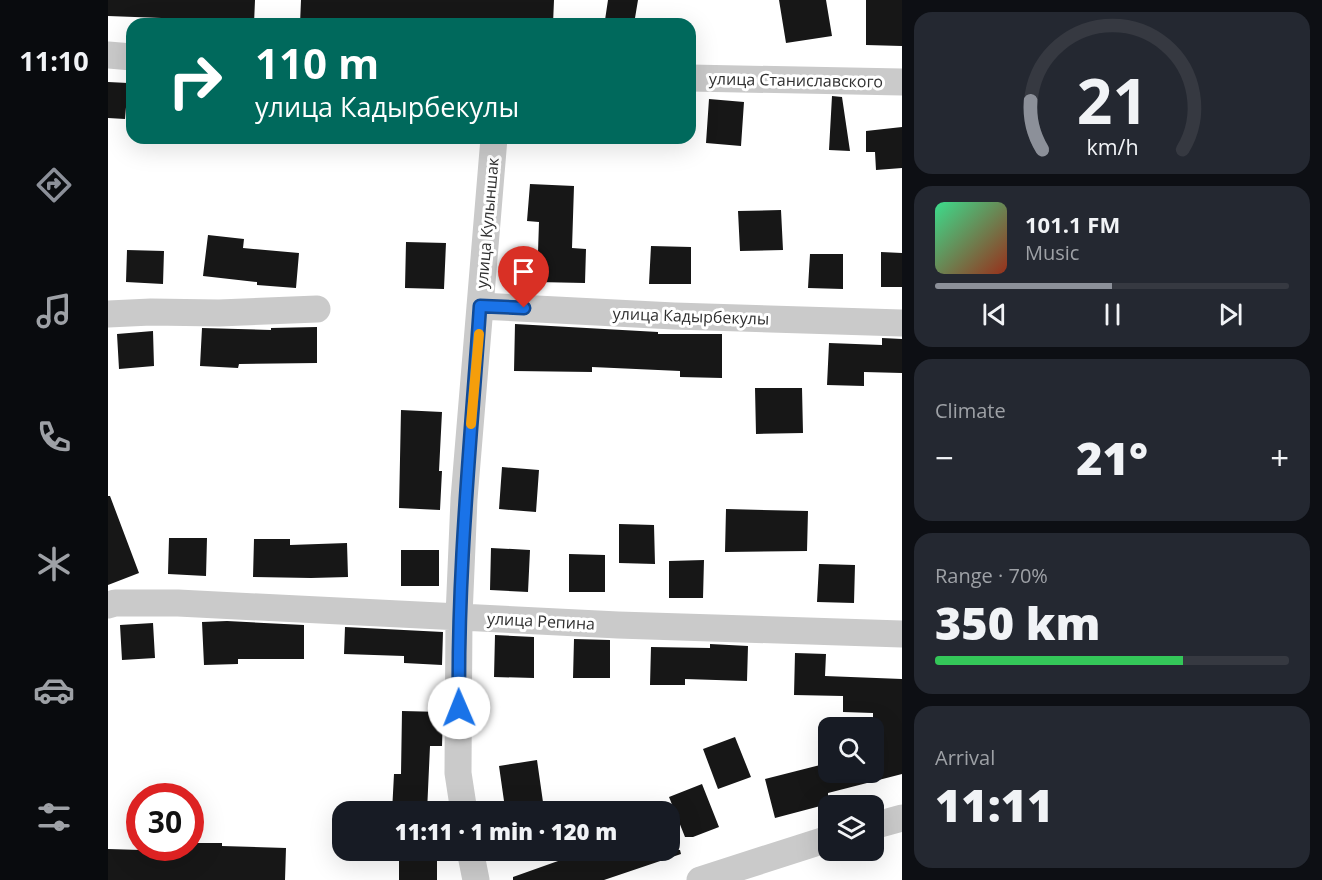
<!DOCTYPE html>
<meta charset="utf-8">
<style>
:root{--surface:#171b24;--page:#242831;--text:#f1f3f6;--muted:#9ea1a6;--line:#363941;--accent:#8c9099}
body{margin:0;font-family:"Open Sans",sans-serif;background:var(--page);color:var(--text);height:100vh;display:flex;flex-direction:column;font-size:22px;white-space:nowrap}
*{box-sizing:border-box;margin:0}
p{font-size:20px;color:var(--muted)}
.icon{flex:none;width:33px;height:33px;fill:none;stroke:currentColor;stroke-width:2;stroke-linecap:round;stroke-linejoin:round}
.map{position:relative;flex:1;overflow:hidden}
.drawer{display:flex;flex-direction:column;gap:12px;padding:12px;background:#0d0f14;width:420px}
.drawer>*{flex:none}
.guide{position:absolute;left:18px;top:18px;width:570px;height:126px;border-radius:18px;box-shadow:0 6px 24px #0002;background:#00695c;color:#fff;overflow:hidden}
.controls{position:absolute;left:710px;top:717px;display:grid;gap:12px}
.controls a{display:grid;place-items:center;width:66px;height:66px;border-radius:12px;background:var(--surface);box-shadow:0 6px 24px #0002;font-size:30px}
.speed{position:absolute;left:18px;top:783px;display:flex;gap:12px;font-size:30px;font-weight:700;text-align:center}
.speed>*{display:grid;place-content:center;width:78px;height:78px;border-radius:50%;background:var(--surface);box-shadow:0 6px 24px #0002;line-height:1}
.speed .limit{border:9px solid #d22;background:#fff;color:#111}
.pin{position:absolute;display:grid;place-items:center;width:51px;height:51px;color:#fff;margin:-62px -26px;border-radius:50% 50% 50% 0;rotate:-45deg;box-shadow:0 0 6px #0007}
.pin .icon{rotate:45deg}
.me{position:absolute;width:66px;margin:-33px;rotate:359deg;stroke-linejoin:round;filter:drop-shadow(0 0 4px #0008)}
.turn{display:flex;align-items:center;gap:21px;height:126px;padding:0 30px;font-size:27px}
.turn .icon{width:78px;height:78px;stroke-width:2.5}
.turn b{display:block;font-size:42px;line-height:51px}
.big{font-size:45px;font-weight:800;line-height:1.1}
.drawer .tile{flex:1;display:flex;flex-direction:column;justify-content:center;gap:9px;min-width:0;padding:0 21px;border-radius:18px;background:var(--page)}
.drawer .dial{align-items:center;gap:0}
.dial svg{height:156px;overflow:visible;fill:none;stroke:var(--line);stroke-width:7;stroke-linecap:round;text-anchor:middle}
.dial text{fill:var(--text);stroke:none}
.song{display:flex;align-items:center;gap:18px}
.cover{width:72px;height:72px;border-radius:9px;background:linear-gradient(135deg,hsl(150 70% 55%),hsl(10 70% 35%))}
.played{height:6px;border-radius:3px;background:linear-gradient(90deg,var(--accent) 50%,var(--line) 50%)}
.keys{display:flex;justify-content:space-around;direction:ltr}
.heat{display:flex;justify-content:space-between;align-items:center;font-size:33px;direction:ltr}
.charge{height:9px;border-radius:4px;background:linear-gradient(90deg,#34c759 70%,var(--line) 0)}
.trip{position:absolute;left:224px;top:801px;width:348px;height:60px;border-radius:18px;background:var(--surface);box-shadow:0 6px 24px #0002;font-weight:800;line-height:60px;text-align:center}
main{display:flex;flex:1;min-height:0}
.tabs{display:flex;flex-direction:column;width:108px;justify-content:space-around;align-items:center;background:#090b0e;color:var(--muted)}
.tabs .icon{width:42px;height:42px}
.tabs .selected{color:var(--accent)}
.tabs b{font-size:27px;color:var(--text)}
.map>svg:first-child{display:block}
</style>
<main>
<nav class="tabs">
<b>11:10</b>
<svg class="icon selected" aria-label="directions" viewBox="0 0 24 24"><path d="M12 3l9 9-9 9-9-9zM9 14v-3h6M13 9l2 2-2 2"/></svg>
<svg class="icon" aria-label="music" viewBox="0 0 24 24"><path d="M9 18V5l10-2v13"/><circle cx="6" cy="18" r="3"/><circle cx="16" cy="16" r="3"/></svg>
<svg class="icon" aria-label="phone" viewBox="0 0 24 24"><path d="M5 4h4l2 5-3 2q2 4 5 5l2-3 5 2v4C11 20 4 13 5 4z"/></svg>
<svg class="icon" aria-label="climate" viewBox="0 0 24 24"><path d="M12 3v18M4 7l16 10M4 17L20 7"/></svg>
<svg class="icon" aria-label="car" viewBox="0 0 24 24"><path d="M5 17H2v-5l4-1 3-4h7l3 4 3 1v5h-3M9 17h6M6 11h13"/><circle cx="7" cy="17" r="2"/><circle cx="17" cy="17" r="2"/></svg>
<svg class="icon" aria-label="filters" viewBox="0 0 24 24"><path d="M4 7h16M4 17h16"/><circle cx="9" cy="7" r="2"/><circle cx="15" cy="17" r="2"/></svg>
</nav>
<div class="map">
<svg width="794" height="880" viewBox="0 0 794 880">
<rect width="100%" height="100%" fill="#fff"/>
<path fill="#171717" d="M 0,0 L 147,0 L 146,24 L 107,24 L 107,20 L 0,16 Z
M 193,0 L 446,0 L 445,24 L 192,24 Z
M 500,0 L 530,0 L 526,24 L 497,20 Z
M 671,0 L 718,0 L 724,36 L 678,43 Z
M 758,0 L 794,0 L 794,46 L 758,45 Z
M 0,82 L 20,83 L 17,119 L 0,118 Z
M 724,96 L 734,97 L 742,151 L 721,150 Z
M 601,99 L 636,102 L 633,146 L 598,143 Z
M 794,127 L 794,168 L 768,170 L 767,152 L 758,152 L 758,131 Z
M 422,184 L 466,186 L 464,248 L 478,249 L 477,283 L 429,282 L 431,222 L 419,221 Z
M 673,210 L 675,250 L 632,251 L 630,211 Z
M 100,235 L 136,239 L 135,248 L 191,253 L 188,288 L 149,285 L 149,282 L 95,276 Z
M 298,242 L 338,243 L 336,289 L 297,288 Z
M 543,246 L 583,247 L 583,284 L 541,284 Z
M 19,250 L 56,251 L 55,284 L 18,282 Z
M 773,252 L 794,253 L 794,287 L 773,287 Z
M 702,254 L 735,254 L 735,289 L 700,288 Z
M 407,324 L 550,332 L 550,334 L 614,334 L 614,378 L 572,377 L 572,371 L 484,367 L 484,372 L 406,371 Z
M 209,327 L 209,363 L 131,364 L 130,368 L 92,366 L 94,328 L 163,330 L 163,328 Z
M 45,331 L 46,366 L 11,369 L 9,334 Z
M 774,338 L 794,339 L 794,373 L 756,372 L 756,386 L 719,385 L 721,343 L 774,345 Z
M 647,388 L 694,388 L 695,433 L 648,434 Z
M 293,410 L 334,412 L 331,471 L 334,471 L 332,510 L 291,508 Z
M 394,467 L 431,470 L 428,512 L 391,509 Z
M 0,496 L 2,496 L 31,573 L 0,585 Z
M 618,509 L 700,511 L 699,551 L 617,552 Z
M 511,524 L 546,525 L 547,564 L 511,563 Z
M 61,538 L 99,538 L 98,576 L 60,574 Z
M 146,539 L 182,539 L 182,545 L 239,543 L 240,577 L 203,578 L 145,577 Z
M 383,548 L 422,550 L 420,592 L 382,590 Z
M 293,550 L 331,550 L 331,586 L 293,586 Z
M 461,554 L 497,555 L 497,592 L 461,592 Z
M 596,560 L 595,598 L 561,598 L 561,561 Z
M 711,564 L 747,565 L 746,603 L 709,602 Z
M 119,621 L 196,625 L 196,659 L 130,659 L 130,664 L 96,665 L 94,622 Z
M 45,623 L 47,658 L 14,660 L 12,625 Z
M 237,627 L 335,632 L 334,665 L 296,663 L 296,656 L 236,654 Z
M 387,635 L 426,637 L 426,678 L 386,677 Z
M 466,639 L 502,640 L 502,678 L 465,678 Z
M 602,644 L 640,646 L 639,681 L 577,679 L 577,685 L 542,685 L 543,647 L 602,648 Z
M 687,653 L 718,654 L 717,676 L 794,679 L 794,774 L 720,793 L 720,804 L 667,818 L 657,779 L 720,763 L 720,772 L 765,772 L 765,713 L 735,712 L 735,696 L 686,695 Z
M 294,711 L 335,712 L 334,746 L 322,746 L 319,812 L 284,812 L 286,774 L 293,774 Z
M 627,737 L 643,777 L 610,789 L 595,749 Z
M 429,760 L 435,802 L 397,808 L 391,766 Z
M 594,784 L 611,827 L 585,837 L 577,837 L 561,797 Z
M 82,843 L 114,843 L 114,846 L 178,848 L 177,880 L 0,880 L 0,849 L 33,850 L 33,848 L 82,848 Z
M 481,850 L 572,850 L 573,854 L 496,880 L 405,880 L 405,877 Z
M 291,852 L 329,853 L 329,880 L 291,880 Z"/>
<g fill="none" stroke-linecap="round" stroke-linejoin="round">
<path stroke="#cacaca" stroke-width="27" d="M 0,55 L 24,57
M 582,78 L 794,82
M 372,306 L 566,316 L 794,323
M 0,314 L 43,312 L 111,313 L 209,309
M 0,605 L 7,603 L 70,603 L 510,625 L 794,634
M 356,812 L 350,773 L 351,616 L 356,499 L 386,138
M 765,826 L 794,818
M 362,850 L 368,880
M 592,880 L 720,839"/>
</g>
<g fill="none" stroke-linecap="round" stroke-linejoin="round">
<defs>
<path id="route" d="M 351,708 C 349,573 363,440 372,306 L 416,308"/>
</defs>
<use href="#route" stroke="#114b97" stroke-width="15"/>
<use href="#route" stroke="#1a73e8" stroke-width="10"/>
<path stroke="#f59e0b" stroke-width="10" d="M 363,424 L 371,334"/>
</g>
<g text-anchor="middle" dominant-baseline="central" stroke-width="6" stroke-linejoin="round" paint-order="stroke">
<g font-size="16" fill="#303030" stroke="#fff">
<text transform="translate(688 80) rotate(1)">улица Станиславского</text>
<text transform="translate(379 223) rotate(-85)">улица Кулыншак</text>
<text transform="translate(583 316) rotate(2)">улица Кадырбекулы</text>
<text transform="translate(433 621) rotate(3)">улица Репина</text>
</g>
</g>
</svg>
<div class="controls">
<a><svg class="icon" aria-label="search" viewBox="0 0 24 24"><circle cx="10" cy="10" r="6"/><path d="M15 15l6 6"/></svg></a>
<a><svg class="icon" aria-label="layers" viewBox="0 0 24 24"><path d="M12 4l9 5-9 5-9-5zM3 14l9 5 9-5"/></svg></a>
</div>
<div class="speed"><div class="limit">30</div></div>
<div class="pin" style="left:416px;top:308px;background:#d93025"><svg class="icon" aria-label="arrive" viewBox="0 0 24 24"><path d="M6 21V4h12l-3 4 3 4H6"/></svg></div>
<svg class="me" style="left:351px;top:708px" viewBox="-20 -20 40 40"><circle r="19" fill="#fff"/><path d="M0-13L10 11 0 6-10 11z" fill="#1a73e8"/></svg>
<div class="trip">11:11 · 1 min · 120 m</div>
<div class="guide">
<div class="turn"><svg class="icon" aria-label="right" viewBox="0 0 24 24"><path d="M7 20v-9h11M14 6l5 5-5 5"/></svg><div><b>110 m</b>улица Кадырбекулы</div></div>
</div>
</div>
<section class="drawer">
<div class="tile dial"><svg viewBox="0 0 100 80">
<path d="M14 69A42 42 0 1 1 86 69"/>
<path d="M14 69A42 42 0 0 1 8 44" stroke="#8c9099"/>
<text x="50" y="56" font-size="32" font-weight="700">21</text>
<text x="50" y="72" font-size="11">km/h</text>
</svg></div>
<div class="tile">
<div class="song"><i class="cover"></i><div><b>101.1 FM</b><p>Music</p></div></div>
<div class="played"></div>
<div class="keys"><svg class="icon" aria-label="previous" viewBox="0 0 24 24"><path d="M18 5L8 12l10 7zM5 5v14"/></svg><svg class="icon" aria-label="pause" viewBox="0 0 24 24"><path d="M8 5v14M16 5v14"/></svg><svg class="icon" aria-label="next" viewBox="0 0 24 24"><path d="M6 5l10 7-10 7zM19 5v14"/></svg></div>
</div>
<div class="tile"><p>Climate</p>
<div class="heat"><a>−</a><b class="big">21°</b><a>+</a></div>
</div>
<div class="tile"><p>Range · 70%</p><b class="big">350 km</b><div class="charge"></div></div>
<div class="tile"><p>Arrival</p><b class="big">11:11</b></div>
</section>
</main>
